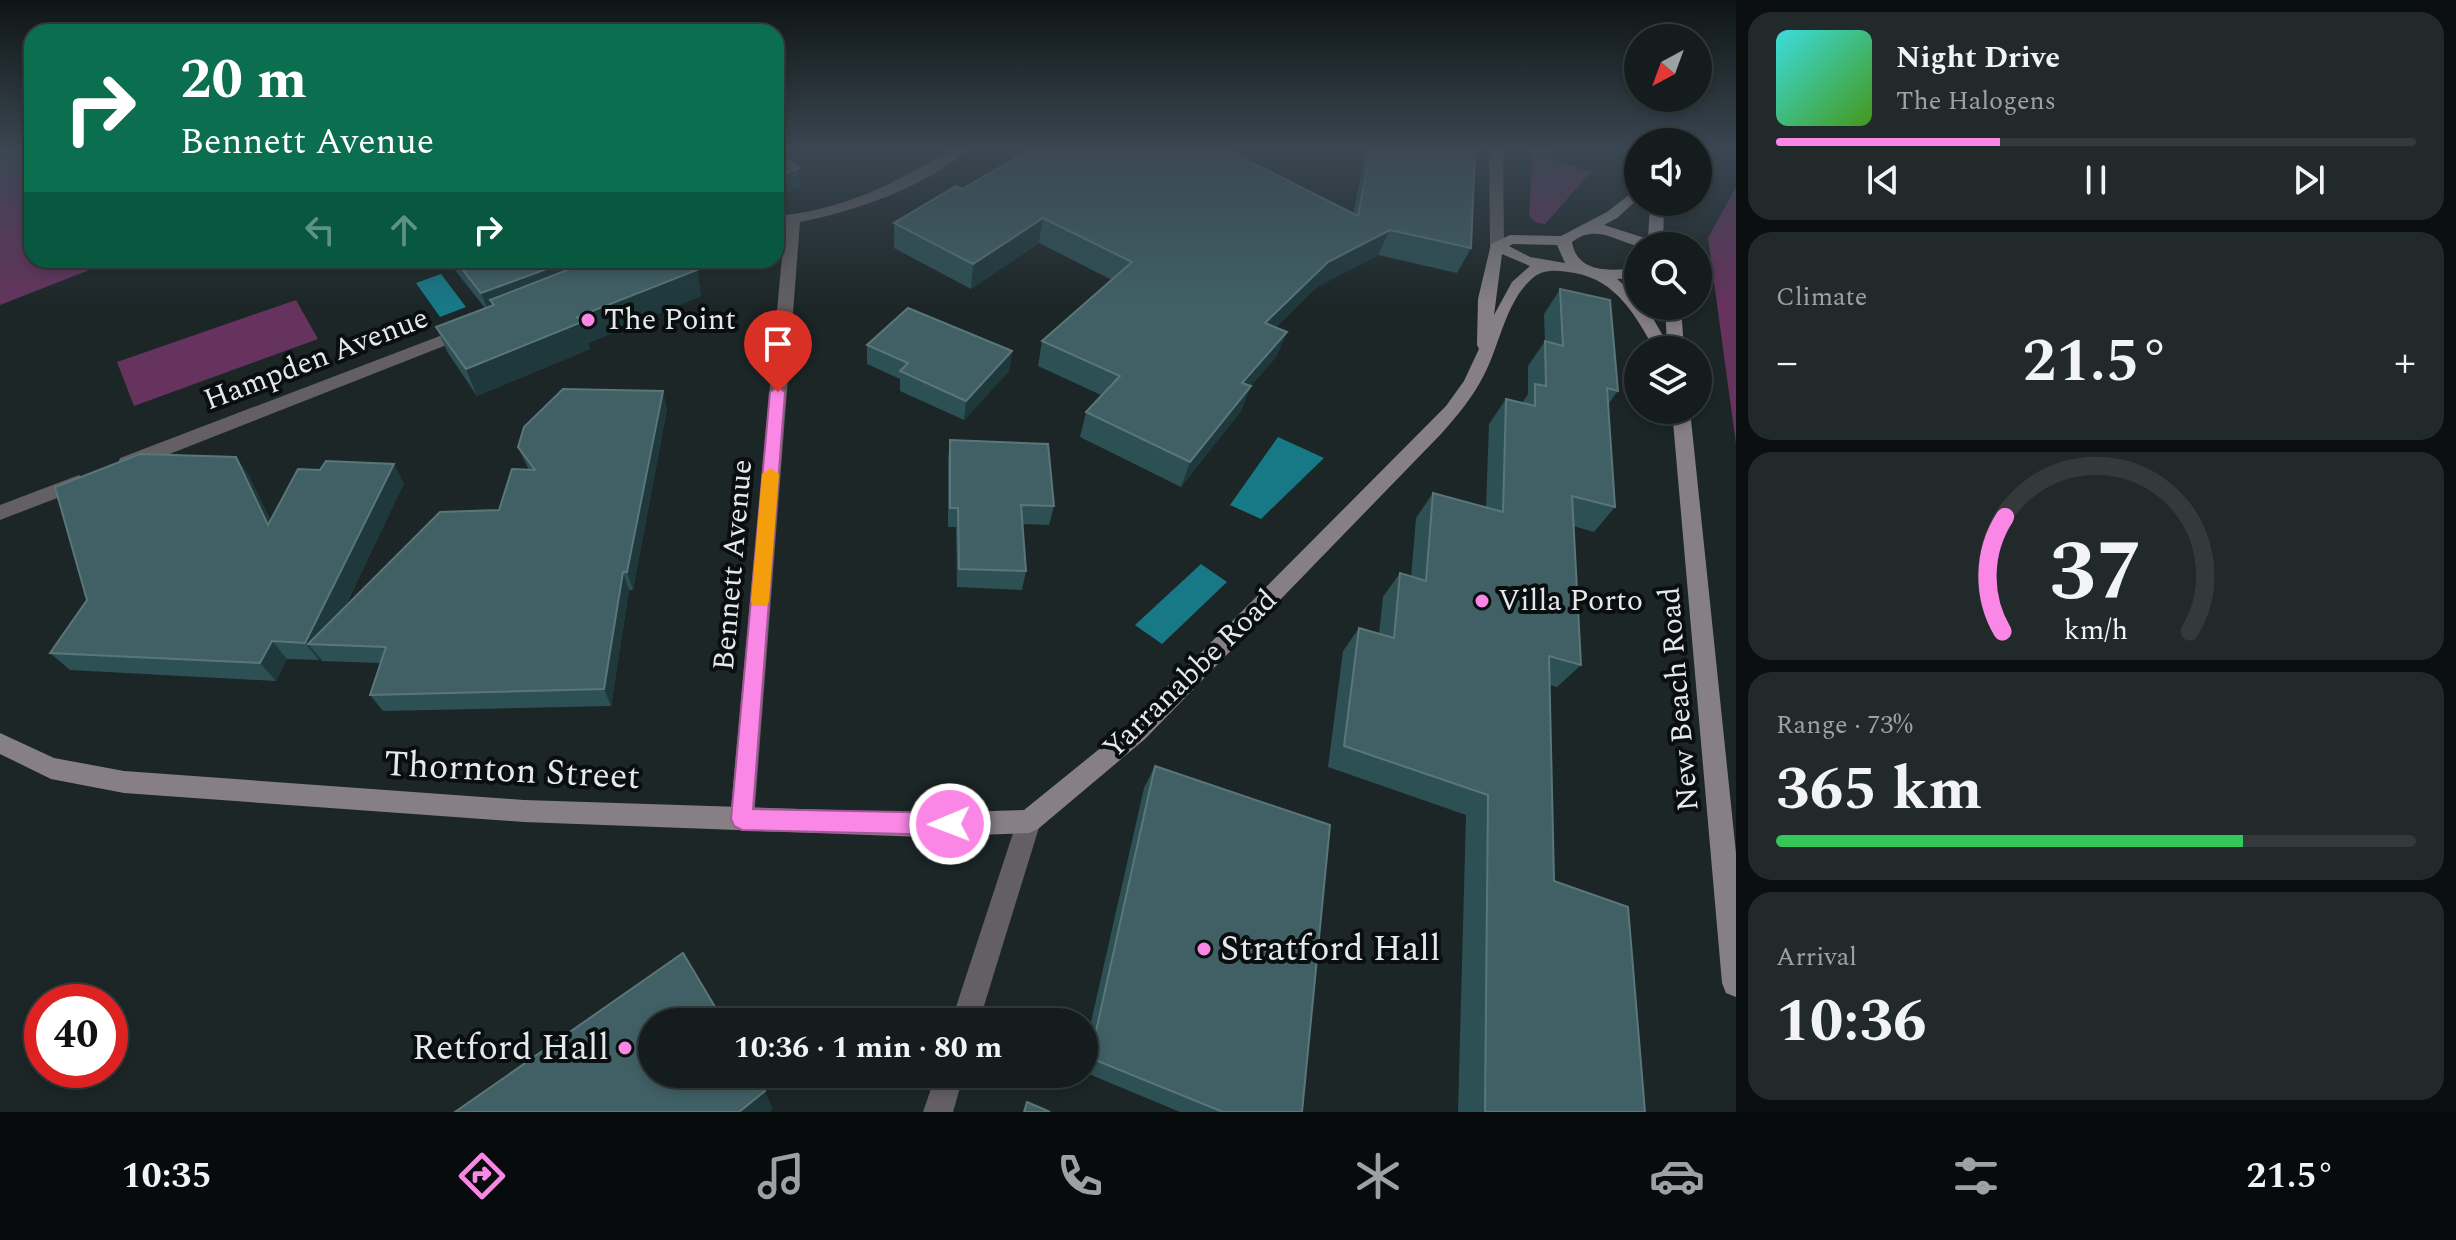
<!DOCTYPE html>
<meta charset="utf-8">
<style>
:root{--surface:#151c1d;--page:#22292a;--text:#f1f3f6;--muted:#9da1a4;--line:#343a3b;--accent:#fa87e6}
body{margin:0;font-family:Spectral,serif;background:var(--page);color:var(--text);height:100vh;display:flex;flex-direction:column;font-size:30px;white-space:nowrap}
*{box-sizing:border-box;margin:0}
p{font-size:26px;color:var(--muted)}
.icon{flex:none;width:44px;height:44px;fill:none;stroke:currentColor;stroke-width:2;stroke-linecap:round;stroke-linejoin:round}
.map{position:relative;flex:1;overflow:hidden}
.panel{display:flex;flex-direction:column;gap:12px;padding:12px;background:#0c0f10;width:720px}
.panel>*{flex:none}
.banner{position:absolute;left:24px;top:24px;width:760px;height:244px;border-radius:24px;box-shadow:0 4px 12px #0003,0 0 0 2px var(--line);background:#0b6e4f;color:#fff;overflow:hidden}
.needle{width:52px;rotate:221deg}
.controls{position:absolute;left:1624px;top:24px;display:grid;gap:16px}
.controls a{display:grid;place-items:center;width:88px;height:88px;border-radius:50%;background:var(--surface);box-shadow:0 4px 12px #0003,0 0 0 2px var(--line);font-size:40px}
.speed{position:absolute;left:24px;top:984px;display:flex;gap:16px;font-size:40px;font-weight:700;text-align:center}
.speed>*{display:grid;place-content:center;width:104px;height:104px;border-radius:50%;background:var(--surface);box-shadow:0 4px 12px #0003,0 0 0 2px var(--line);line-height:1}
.speed .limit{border:12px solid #d22;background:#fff;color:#111}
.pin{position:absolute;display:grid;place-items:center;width:68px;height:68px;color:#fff;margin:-82px -34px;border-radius:50% 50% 50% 0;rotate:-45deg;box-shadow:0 0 8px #0007}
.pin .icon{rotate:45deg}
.me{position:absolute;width:88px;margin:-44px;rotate:269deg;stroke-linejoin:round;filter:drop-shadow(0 0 6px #0008)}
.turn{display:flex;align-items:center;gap:28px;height:168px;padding:0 24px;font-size:36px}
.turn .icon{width:104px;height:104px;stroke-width:2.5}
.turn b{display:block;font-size:56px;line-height:68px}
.lanes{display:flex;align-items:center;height:76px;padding:0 24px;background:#0003;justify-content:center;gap:40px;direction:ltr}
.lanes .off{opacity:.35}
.big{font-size:60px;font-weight:700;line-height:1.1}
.panel .tile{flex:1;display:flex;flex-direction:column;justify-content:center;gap:12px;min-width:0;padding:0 28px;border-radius:24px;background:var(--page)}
.panel .dial{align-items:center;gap:0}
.dial svg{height:208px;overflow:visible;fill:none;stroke:var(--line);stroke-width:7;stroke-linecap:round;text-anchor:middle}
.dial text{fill:var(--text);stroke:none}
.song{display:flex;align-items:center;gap:24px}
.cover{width:96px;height:96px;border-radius:12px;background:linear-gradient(135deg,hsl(180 70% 55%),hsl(100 70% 35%))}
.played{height:8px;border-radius:4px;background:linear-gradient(90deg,var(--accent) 35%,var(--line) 35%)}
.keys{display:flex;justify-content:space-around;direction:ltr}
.heat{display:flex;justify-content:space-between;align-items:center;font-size:44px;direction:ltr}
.charge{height:12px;border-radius:6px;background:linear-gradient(90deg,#34c759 73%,var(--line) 0)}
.trip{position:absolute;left:638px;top:1008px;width:460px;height:80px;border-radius:40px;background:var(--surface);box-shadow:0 4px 12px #0003,0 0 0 2px var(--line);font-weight:700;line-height:80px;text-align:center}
.tab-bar{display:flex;height:128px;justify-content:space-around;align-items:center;background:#080b0c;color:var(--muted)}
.tab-bar .icon{width:56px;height:56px}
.tab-bar .selected{color:var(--accent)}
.tab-bar b{font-size:36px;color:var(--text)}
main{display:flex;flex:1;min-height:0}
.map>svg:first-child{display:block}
</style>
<main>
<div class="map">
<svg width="1736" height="1112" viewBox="0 0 1736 1112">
<rect width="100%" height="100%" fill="#1c2627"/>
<path fill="#65335d" d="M 0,150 L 32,150 L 32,260 L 115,260 L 0,305 Z
M 1533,150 L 1551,150 L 1551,159 L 1591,172 L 1545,224 L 1535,222 L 1529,216 Z
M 1736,187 L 1736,444 L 1708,238 Z
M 296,300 L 318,339 L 134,406 L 117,362 Z"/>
<path fill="#177986" d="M 441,274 L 466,307 L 440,317 L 416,283 Z
M 1278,437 L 1324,458 L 1261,519 L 1230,505 Z
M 1201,564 L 1227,582 L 1162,644 L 1135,625 Z"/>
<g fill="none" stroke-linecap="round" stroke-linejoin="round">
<path fill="#635f62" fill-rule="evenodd" d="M 950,150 L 966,150 C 929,186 850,213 800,222 L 754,819 L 751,827 L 742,831 L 733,827 L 730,819 L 785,224 L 776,224 L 776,216 C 840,211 895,184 950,150 Z
M 1489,150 L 1503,150 L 1504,246 L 1497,250 L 1490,246 Z
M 466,326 L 472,327 L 472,335 L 134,468 L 120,468 L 118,463 L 120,458 Z
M 79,475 L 88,482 L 86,487 L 0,520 L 0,505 Z
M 1029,809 L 1038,813 L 1041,821 L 979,1022 L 951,1022 L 1017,821 L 1020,813 Z
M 936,1074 L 964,1074 L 953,1112 L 923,1112 Z"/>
<path fill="#868085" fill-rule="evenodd" d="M 1638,188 L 1638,199 L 1617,218 L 1604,225 L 1648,239 L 1650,202 L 1664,202 L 1663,246 C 1656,246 1645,248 1638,246 C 1614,240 1595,224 1572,242 C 1577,274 1612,271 1638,268 L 1638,278 L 1617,279 L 1638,297 L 1638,306 L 1646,306 L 1667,343 L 1665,306 L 1681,306 L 1684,350 L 1655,350 C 1635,315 1617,281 1575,273 C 1561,271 1546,268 1534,277 C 1506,299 1500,345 1484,375 C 1473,397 1457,416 1441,434 L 1145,739 L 1038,829 L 1029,833 L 923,837 L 524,822 L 124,793 L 51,779 L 0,754 L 0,733 L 54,758 L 124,771 L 524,800 L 923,813 L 1024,810 L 1129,725 L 1446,406 L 1464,381 L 1479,349 L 1477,345 L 1478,299 L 1491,244 L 1510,235 L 1561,236 L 1607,212 ZM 1513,244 L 1557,245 L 1565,263 L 1530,257 L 1509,246 ZM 1502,254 L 1530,266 L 1512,282 L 1494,315 Z
M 1672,410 L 1690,410 L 1736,853 L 1736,997 L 1726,993 L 1722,983 Z"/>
</g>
<path fill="#2d5054" d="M 1366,150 L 1475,150 L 1471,248 L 1457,273 L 1378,255 L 1317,287 L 1276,327 L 1287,332 L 1276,357 L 1250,387 L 1241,411 L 1181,487 L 1080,437 L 1086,412 L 1101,395 L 1038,366 L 1042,341 L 1112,280 L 1039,243 L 971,289 L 894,248 L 894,223 L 962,189 L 1353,214 Z
M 450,260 L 687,260 L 697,270 L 701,296 L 588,343 L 590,349 L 477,396 L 448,353 L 436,327 L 485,308 L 454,269 Z
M 1560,289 L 1618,391 L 1608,404 L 1615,507 L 1594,532 L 1573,526 L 1581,665 L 1557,687 L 1550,685 L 1554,881 L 1645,1112 L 1458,1112 L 1466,815 L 1328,767 L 1343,651 L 1359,628 L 1379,634 L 1383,597 L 1400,573 L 1411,577 L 1416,518 L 1433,493 L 1486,507 L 1489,424 L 1506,399 L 1522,403 L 1528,394 L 1528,366 L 1545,341 L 1544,314 Z
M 867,345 L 1012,351 L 1009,371 L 964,420 L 900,391 L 900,379 L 867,364 Z
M 667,409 L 633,590 L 629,590 L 611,706 L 383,711 L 370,695 L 381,663 L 322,661 L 320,658 L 319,660 L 287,659 L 276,681 L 70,670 L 50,653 L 236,457 L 249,476 L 271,521 L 404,483 L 345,607 L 499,510 L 529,470 L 518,447 Z
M 950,440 L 1054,506 L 1049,525 L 1022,524 L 1026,571 L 1022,590 L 957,587 L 956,527 L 948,527 L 948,459 Z
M 1155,766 L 1302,1112 L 1180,1112 L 1084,1072 L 1084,1053 L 1144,788 Z"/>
<path fill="#1e383b" d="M 799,168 L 800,187 L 776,197 L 776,177 Z
M 1043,218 L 1039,243 L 971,289 L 973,264 Z
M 1390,230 L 1378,255 L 1317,287 L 1255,348 L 1265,323 L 1328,262 Z
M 571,260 L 631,260 L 494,305 L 490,300 L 494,311 L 489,313 L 481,293 Z
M 697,270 L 701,296 L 588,343 L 590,349 L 477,396 L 466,369 L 577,317 Z
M 1287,332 L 1276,357 L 1250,387 L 1241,411 L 1181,487 L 1190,462 L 1242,383 Z
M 1012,351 L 1009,371 L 964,420 L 966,401 Z
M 663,391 L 667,409 L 633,590 L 627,572 Z
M 236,457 L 249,476 L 282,544 L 268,525 Z
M 394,464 L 404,483 L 327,644 L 308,644 L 320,658 L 319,660 L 305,643 Z
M 623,572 L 629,590 L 611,706 L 604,689 Z
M 272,641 L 287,659 L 276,681 L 260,663 Z
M 765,1091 L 773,1109 L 769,1112 L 739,1112 Z"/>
<path fill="#406065" stroke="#5a767a" stroke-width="2" d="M 1030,150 L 1227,150 L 1358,216 L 1371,150 L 1475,150 L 1471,248 L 1390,230 L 1328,262 L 1265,323 L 1287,332 L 1242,383 L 1251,386 L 1190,462 L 1086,412 L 1120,376 L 1042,341 L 1132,262 L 1043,218 L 973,264 L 894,223 L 956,186 L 962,189 Z
M 776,151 L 799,168 L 776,177 Z
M 455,260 L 571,260 L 481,293 Z
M 593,260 L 687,260 L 697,270 L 577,317 L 582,322 L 466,369 L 436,327 L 494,305 L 490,300 Z
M 1560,289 L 1610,300 L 1618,391 L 1607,388 L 1615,507 L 1572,496 L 1581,665 L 1549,656 L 1554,881 L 1628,907 L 1645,1112 L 1485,1112 L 1488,795 L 1344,746 L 1359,628 L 1394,638 L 1400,573 L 1426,581 L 1433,493 L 1503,512 L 1506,399 L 1535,406 L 1535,384 L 1546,386 L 1545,341 L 1563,346 Z
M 908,308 L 1012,351 L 966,401 L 900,371 L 908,363 L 867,345 Z
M 563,389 L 663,391 L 627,572 L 623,572 L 604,689 L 370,695 L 386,647 L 308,644 L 440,512 L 499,510 L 512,469 L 535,470 L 518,447 L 524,427 Z
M 950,440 L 1048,444 L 1054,506 L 1021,505 L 1026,571 L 959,569 L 958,508 L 950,508 Z
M 140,454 L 236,457 L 268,525 L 298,469 L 320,470 L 326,461 L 394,464 L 305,643 L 272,641 L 260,663 L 50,653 L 87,600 L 55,487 Z
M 1155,766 L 1330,825 L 1302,1112 L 1223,1112 L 1090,1058 Z
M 683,953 L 724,1022 L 652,1022 L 652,1074 L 755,1074 L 765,1091 L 739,1112 L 455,1112 Z
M 1027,1102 L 1050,1112 L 1024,1112 Z"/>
<linearGradient id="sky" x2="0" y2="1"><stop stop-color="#0f1515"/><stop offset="0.49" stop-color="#3a4752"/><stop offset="1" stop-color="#3a4752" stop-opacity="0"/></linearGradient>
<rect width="1736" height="306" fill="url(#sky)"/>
<path fill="#fa87e6" stroke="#a25896" stroke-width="2" d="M 778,387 L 785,392 L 753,809 L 950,813 L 957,817 L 961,824 L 957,831 L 950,835 L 742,830 L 734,826 L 731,819 L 770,392 Z"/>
<path fill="#f59e0b" d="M 771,468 L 779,474 L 769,601 L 767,606 L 753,606 L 751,601 L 762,474 Z"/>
<g fill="#fa87e6" stroke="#0a0e0f" stroke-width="3">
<circle cx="588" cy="320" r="8"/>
<circle cx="1482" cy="601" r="8"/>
<circle cx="1204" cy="949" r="8"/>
<circle cx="625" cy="1048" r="8"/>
</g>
<g text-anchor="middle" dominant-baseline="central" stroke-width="8" stroke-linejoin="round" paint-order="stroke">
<g font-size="30" fill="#e4eaec" stroke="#0a0e0f" text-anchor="start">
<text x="604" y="320">The Point</text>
<text x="1498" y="601">Villa Porto</text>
</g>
<g font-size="30" fill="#e4eaec" stroke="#0a0e0f">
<text transform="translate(316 359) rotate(-21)">Hampden Avenue</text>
<text transform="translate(733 565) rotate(-85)">Bennett Avenue</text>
<text transform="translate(1190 674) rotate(-44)">Yarranabbe Road</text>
<text transform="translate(1679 699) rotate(-95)">New Beach Road</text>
</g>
<g font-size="36" fill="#e4eaec" stroke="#0a0e0f">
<text transform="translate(512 771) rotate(3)">Thornton Street</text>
</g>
<g font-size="36" fill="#e4eaec" stroke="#0a0e0f" text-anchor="start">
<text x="1220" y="949">Stratford Hall</text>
<text x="609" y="1048" text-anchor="end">Retford Hall</text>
</g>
</g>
</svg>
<div class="controls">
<a><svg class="needle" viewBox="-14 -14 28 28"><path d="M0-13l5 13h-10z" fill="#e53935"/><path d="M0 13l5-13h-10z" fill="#9da1a4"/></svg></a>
<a><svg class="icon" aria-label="sound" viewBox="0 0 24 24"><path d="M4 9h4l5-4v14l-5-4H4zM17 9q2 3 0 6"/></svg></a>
<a><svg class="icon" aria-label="search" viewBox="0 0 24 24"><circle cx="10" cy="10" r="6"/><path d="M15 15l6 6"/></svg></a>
<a><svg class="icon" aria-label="layers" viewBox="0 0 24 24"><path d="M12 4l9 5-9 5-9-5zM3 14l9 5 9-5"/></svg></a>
</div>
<div class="speed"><div class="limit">40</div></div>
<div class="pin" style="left:778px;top:392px;background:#d93025"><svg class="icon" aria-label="arrive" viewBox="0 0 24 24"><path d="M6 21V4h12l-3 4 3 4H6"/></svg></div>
<svg class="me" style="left:950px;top:824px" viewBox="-20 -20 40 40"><circle r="17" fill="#fa87e6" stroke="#fff" stroke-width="3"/><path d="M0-11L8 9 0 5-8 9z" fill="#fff"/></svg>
<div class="trip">10:36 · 1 min · 80 m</div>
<div class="banner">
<div class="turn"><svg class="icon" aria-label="right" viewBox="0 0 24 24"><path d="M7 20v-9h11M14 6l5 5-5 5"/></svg><div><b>20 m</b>Bennett Avenue</div></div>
<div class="lanes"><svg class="icon off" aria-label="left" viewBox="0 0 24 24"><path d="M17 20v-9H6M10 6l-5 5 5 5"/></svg><svg class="icon off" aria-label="ahead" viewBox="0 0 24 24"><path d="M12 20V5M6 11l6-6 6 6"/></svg><svg class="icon" aria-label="right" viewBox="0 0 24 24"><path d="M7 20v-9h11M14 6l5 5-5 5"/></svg></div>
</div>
</div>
<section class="panel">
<div class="tile">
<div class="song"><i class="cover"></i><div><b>Night Drive</b><p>The Halogens</p></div></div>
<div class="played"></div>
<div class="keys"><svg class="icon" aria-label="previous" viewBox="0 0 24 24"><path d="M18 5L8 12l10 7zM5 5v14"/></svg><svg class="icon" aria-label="pause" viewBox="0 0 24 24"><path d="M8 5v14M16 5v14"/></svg><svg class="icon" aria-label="next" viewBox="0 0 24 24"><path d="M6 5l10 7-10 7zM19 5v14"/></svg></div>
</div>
<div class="tile"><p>Climate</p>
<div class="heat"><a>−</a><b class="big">21.5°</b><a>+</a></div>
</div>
<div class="tile dial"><svg viewBox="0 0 100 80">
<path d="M14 69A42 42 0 1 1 86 69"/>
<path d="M14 69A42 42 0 0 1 15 25" stroke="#fa87e6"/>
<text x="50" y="56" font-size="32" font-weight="700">37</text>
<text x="50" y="72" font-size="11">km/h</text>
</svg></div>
<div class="tile"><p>Range · 73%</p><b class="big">365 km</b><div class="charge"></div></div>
<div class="tile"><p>Arrival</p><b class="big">10:36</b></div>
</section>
</main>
<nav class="tab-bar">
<b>10:35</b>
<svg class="icon selected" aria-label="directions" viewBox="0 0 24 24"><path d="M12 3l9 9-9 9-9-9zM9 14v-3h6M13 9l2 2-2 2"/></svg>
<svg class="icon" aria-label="music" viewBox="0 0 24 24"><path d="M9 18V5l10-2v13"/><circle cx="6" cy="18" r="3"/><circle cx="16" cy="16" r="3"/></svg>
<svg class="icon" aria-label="phone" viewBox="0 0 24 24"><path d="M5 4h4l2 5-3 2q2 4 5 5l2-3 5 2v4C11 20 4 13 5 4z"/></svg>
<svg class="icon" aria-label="climate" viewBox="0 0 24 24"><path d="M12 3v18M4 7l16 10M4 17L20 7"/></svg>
<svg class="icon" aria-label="car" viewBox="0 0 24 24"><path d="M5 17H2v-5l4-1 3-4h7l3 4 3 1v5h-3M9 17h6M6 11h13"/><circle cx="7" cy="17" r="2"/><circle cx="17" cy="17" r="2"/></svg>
<svg class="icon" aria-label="filters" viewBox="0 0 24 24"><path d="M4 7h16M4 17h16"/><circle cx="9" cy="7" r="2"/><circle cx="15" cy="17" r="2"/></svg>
<b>21.5°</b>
</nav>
